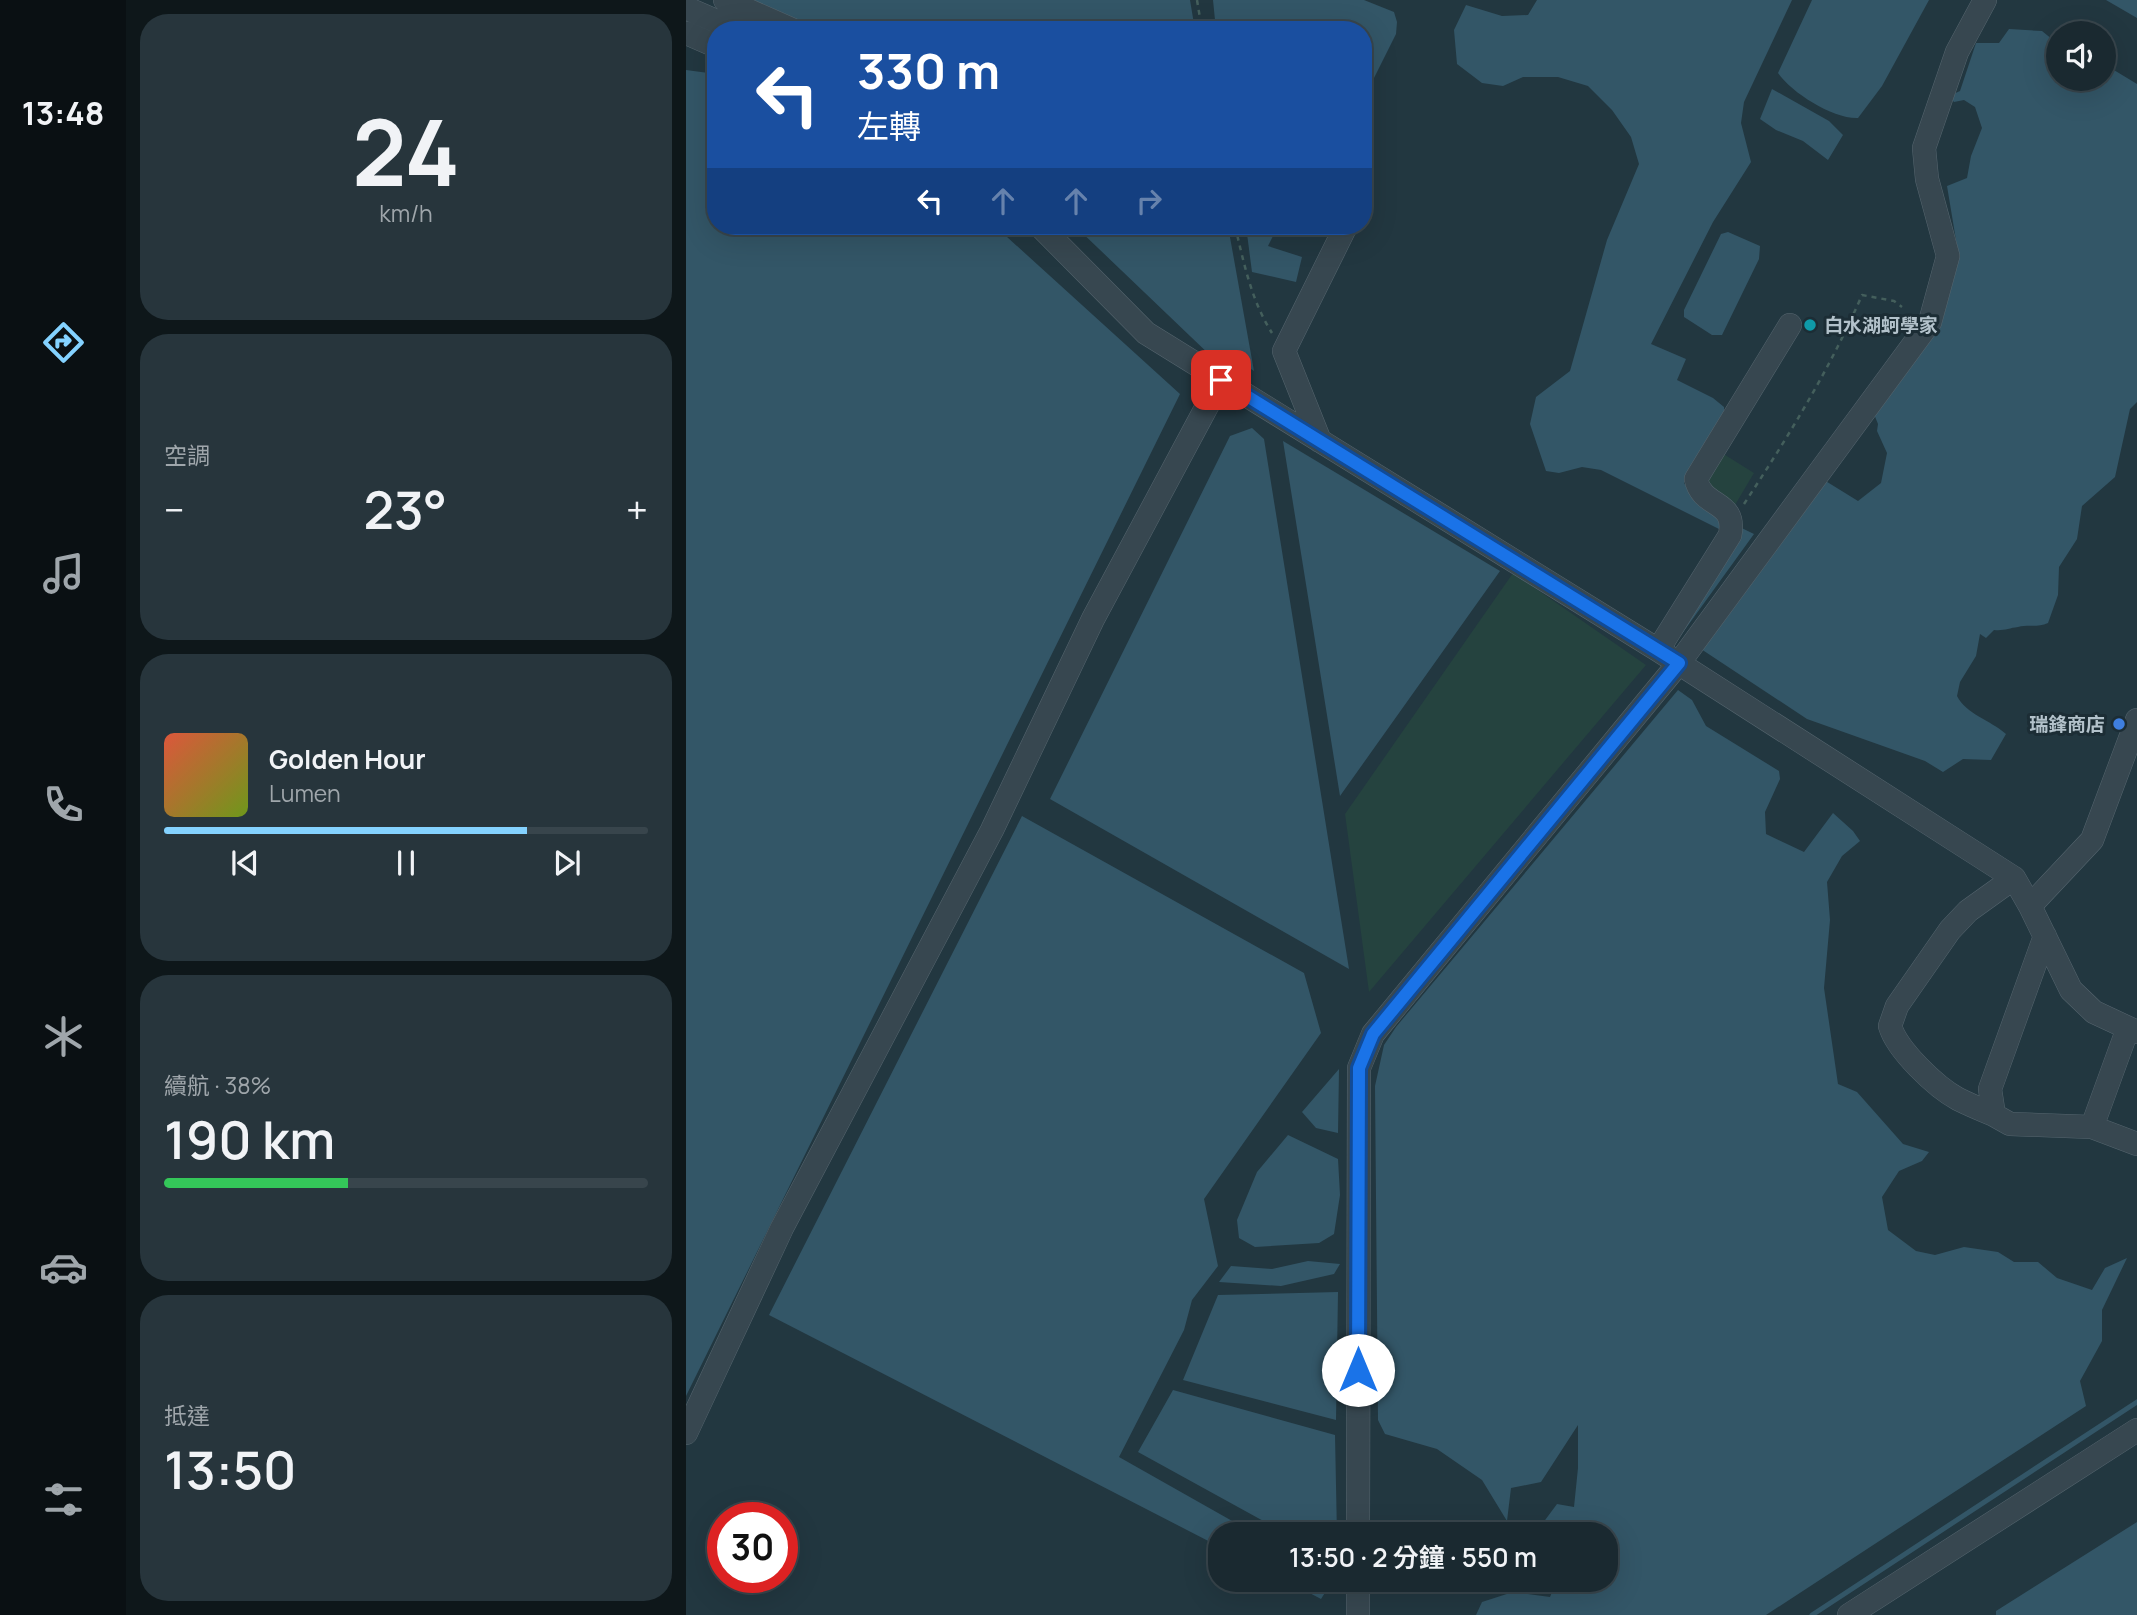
<!DOCTYPE html>
<html lang="zh-TW">
<meta charset="utf-8">
<style>
:root{--surface:#1a2930;--page:#27353c;--text:#f1f3f6;--muted:#9fa6ab;--line:#38454c;--accent:#84d2ff}
body{margin:0;font-family:Manrope,"Noto Sans TC",sans-serif;background:var(--page);color:var(--text);height:100vh;display:flex;flex-direction:column;font-size:26px;white-space:nowrap}
*{box-sizing:border-box;margin:0}
p{font-size:23px;color:var(--muted)}
.icon{flex:none;width:38px;height:38px;fill:none;stroke:currentColor;stroke-width:2;stroke-linecap:round;stroke-linejoin:round}
.map{position:relative;flex:1;overflow:hidden}
.panel{display:flex;flex-direction:column;gap:14px;padding:14px;background:#0e171a;width:560px}
.panel>*{flex:none}
.hud{position:absolute;left:21px;top:21px;width:665px;height:214px;border-radius:28px;box-shadow:0 7px 28px #0002,0 0 0 2px var(--line);background:#1a4fa0;color:#fff;overflow:hidden}
.tools{position:absolute;left:1360px;top:21px;display:grid;gap:14px}
.tools a{display:grid;place-items:center;width:70px;height:70px;border-radius:50%;background:var(--surface);box-shadow:0 7px 28px #0002,0 0 0 2px var(--line);font-size:35px}
.speed{position:absolute;left:21px;top:1502px;display:flex;gap:14px;font-size:35px;font-weight:700;text-align:center}
.speed>*{display:grid;place-content:center;width:91px;height:91px;border-radius:50%;background:var(--surface);box-shadow:0 7px 28px #0002,0 0 0 2px var(--line);line-height:1}
.speed .limit{border:10px solid #d22;background:#fff;color:#111}
.pin{position:absolute;display:grid;place-items:center;width:60px;height:60px;color:#fff;margin:-30px;border-radius:14px;box-shadow:0 4px 10px #0006}
.me{position:absolute;width:77px;margin:-38px;rotate:0deg;stroke-linejoin:round;filter:drop-shadow(0 0 5px #0008)}
.turn{display:flex;align-items:center;gap:24px;height:147px;padding:0 35px;font-size:32px}
.turn .icon{width:91px;height:91px;stroke-width:2.5}
.turn b{display:block;font-size:49px;line-height:60px}
.lanes{display:flex;align-items:center;height:66px;padding:0 35px;background:#0003;justify-content:center;gap:35px;direction:ltr}
.lanes .off{opacity:.35}
.big{font-size:52px;font-weight:600;line-height:1.1}
.panel .tile{flex:1;display:flex;flex-direction:column;justify-content:center;gap:10px;min-width:0;padding:0 24px;border-radius:28px;background:var(--page)}
.panel .dial{align-items:center;gap:0}
.dial b{font-size:91px;line-height:1}
.song{display:flex;align-items:center;gap:21px}
.cover{width:84px;height:84px;border-radius:10px;background:linear-gradient(135deg,hsl(10 70% 55%),hsl(80 70% 35%))}
.played{height:7px;border-radius:4px;background:linear-gradient(90deg,var(--accent) 75%,var(--line) 75%)}
.keys{display:flex;justify-content:space-around;direction:ltr}
.heat{display:flex;justify-content:space-between;align-items:center;font-size:38px;direction:ltr}
.charge{height:10px;border-radius:5px;background:linear-gradient(90deg,#34c759 38%,var(--line) 0)}
.trip{position:absolute;left:522px;top:1522px;width:410px;height:70px;border-radius:28px;background:var(--surface);box-shadow:0 7px 28px #0002,0 0 0 2px var(--line);font-weight:600;line-height:70px;text-align:center}
main{display:flex;flex:1;min-height:0}
.tab-bar{display:flex;flex-direction:column;width:126px;justify-content:space-around;align-items:center;background:#0a1013;color:var(--muted)}
.tab-bar .icon{width:49px;height:49px}
.tab-bar .current{color:var(--accent)}
.tab-bar b{font-size:32px;color:var(--text)}
.map>svg:first-child{display:block}
</style>
<main>
<nav class="tab-bar">
<b>13:48</b>
<svg class="icon current" aria-label="directions" viewBox="0 0 24 24"><path d="M12 3l9 9-9 9-9-9zM9 14v-3h6M13 9l2 2-2 2"/></svg>
<svg class="icon" aria-label="music" viewBox="0 0 24 24"><path d="M9 18V5l10-2v13"/><circle cx="6" cy="18" r="3"/><circle cx="16" cy="16" r="3"/></svg>
<svg class="icon" aria-label="phone" viewBox="0 0 24 24"><path d="M5 4h4l2 5-3 2q2 4 5 5l2-3 5 2v4C11 20 4 13 5 4z"/></svg>
<svg class="icon" aria-label="climate" viewBox="0 0 24 24"><path d="M12 3v18M4 7l16 10M4 17L20 7"/></svg>
<svg class="icon" aria-label="car" viewBox="0 0 24 24"><path d="M5 17H2v-5l4-1 3-4h7l3 4 3 1v5h-3M9 17h6M6 11h13"/><circle cx="7" cy="17" r="2"/><circle cx="17" cy="17" r="2"/></svg>
<svg class="icon" aria-label="filters" viewBox="0 0 24 24"><path d="M4 7h16M4 17h16"/><circle cx="9" cy="7" r="2"/><circle cx="15" cy="17" r="2"/></svg>
</nav>
<section class="panel">
<div class="tile dial"><b>24</b><p>km/h</p></div>
<div class="tile"><p>空調</p>
<div class="heat"><a>−</a><b class="big">23°</b><a>+</a></div>
</div>
<div class="tile">
<div class="song"><i class="cover"></i><div><b>Golden Hour</b><p>Lumen</p></div></div>
<div class="played"></div>
<div class="keys"><svg class="icon" aria-label="previous" viewBox="0 0 24 24"><path d="M18 5L8 12l10 7zM5 5v14"/></svg><svg class="icon" aria-label="pause" viewBox="0 0 24 24"><path d="M8 5v14M16 5v14"/></svg><svg class="icon" aria-label="next" viewBox="0 0 24 24"><path d="M6 5l10 7-10 7zM19 5v14"/></svg></div>
</div>
<div class="tile"><p>續航 · 38%</p><b class="big">190 km</b><div class="charge"></div></div>
<div class="tile"><p>抵達</p><b class="big">13:50</b></div>
</section>
<div class="map">
<svg width="1451" height="1615" viewBox="0 0 1451 1615">
<rect width="100%" height="100%" fill="#223740"/>
<path fill="#25433f" d="M 1036,453 L 1068,473 L 1049,505 L 1026,491 L 1021,477 Z
M 827,573 L 960,665 L 683,992 L 659,814 Z"/>
<path fill="#335667" d="M 60,0 L 504,0 L 509,30 L 123,30 Z
M 527,0 L 678,0 L 708,12 L 711,22 L 710,34 L 677,100 L 677,30 L 530,30 Z
M 851,0 L 1106,0 L 1058,102 L 1055,123 L 1065,162 L 1027,222 L 965,344 L 1000,359 L 991,380 L 1027,398 L 1038,407 L 1038,419 L 998,483 C 1014,509 1041,521 1068,534 L 995,635 L 990,632 L 1051,538 L 915,470 L 896,467 L 873,473 L 860,471 L 844,424 L 850,397 L 884,371 L 921,240 L 953,164 L 945,137 L 926,110 L 902,86 L 872,77 L 837,77 L 817,86 L 796,83 L 771,64 L 768,30 L 780,5 L 816,16 L 842,15 Z
M 1126,0 L 1243,0 L 1196,86 L 1172,118 C 1147,119 1106,93 1092,73 Z
M 1420,0 L 1451,0 L 1451,18 Z
M 1323,29 L 1356,31 L 1372,44 L 1372,79 L 1418,79 L 1418,64 L 1451,84 L 1451,402 L 1444,409 L 1429,477 L 1396,506 L 1391,539 L 1373,567 L 1372,595 L 1362,623 C 1351,628 1343,624 1332,627 C 1323,628 1318,631 1308,630 L 1300,638 L 1294,634 L 1290,656 L 1274,682 L 1271,696 C 1280,714 1304,720 1320,734 L 1305,760 L 1277,759 L 1257,772 L 1239,761 L 1121,719 L 1015,649 L 1138,480 L 1172,501 L 1195,483 L 1201,453 L 1191,431 L 1192,424 L 1188,414 L 1273,258 L 1261,186 L 1281,178 L 1285,156 L 1296,128 L 1289,107 L 1278,100 L 1268,102 L 1263,96 L 1274,91 L 1290,43 L 1313,43 Z
M 0,70 L 30,74 L 30,226 L 309,226 L 494,394 L 0,1396 Z
M 1086,89 L 1143,121 L 1157,135 L 1142,160 L 1117,141 L 1090,130 L 1074,119 Z
M 389,226 L 542,226 L 568,371 L 556,363 L 527,358 Z
M 560,226 L 592,226 L 582,246 L 616,257 L 610,282 L 566,272 Z
M 1042,232 L 1074,246 L 1073,259 L 1036,335 L 1026,335 L 998,317 L 998,310 L 1035,234 Z
M 566,428 L 578,439 L 663,969 L 364,799 L 544,436 Z
M 597,441 L 814,571 L 654,796 Z
M 992,690 L 1006,700 L 1020,726 L 1093,771 L 1094,779 L 1079,812 L 1080,834 L 1118,852 L 1147,813 L 1167,831 L 1174,841 L 1156,856 L 1141,882 L 1144,920 L 1138,988 L 1152,1084 L 1171,1092 L 1217,1144 L 1243,1152 L 1236,1161 L 1213,1171 L 1196,1197 L 1202,1230 L 1230,1251 L 1249,1255 L 1278,1247 L 1312,1252 L 1328,1262 L 1352,1262 L 1371,1278 L 1406,1290 L 1419,1268 L 1441,1258 L 1416,1310 L 1416,1341 L 1394,1381 L 1400,1406 L 1080,1615 L 790,1615 L 796,1602 L 827,1592 L 864,1597 L 871,1580 L 919,1580 L 919,1535 L 848,1535 L 871,1504 L 888,1507 L 892,1468 L 892,1425 L 855,1482 L 825,1488 L 821,1521 L 796,1480 L 751,1449 L 699,1434 L 692,1420 L 689,1086 L 698,1045 L 710,1027 Z
M 336,816 L 618,973 L 635,1033 L 518,1199 L 532,1266 L 506,1300 L 498,1330 L 433,1457 L 571,1535 L 534,1535 L 534,1547 L 83,1315 Z
M 653,1069 L 652,1133 L 630,1128 L 616,1112 Z
M 602,1135 L 652,1159 L 654,1195 L 648,1234 L 633,1243 L 569,1247 L 553,1238 L 551,1220 L 571,1172 Z
M 622,1261 L 654,1264 L 648,1274 L 595,1286 L 533,1282 L 545,1266 L 586,1269 Z
M 652,1292 L 650,1420 L 497,1380 L 532,1295 Z
M 487,1390 L 649,1435 L 651,1535 L 603,1535 L 452,1452 Z
M 1451,1522 L 1451,1615 L 1310,1615 L 1310,1611 Z
M 599,1580 L 647,1580 L 635,1599 Z"/>
<g fill="none" stroke-linecap="round" stroke-linejoin="round">
<path stroke="#335667" stroke-width="5" d="M 1126,1615 L 1451,1402"/>
<defs>
<path id="minor" d="M 39,0 L 107,30
M 0,8 L 51,30
M 0,33 L 30,46
M 354,226 L 460,333 L 972,650 L 1328,878 L 1344,906 L 1385,990 L 1408,1012 L 1451,1032
M 634,441 L 598,351 L 660,226
M 972,650 L 1044,535 C 1051,499 1016,509 1010,479 L 1104,325
M 1344,906 L 1406,840 L 1451,720
M 1359,936 L 1304,1089 L 1308,1115 L 1324,1124 L 1406,1127 L 1442,1028
M 1308,1115 C 1296,1110 1284,1105 1272,1099 C 1250,1087 1211,1050 1204,1026 L 1211,1006 L 1264,930 L 1282,911 L 1328,878
M 1406,1127 L 1451,1144
M 0,1433 L 96,1228 L 306,830 L 407,619 L 535,380
M 672,1535 L 673,1068 L 687,1034 L 993,663 L 1244,322 L 1262,256 L 1241,179 L 1238,148 L 1271,52 L 1299,0
M 672,1615 L 672,1580
M 1163,1615 L 1451,1430"/>
</defs>
<use href="#minor" stroke="#55656e" stroke-width="24"/>
<path stroke="#445f5c" stroke-width="2.5" stroke-dasharray="5 5" stroke-linecap="butt" d="M 511,0 L 516,30
M 549,226 C 558,263 565,300 586,333
M 1058,504 C 1102,437 1144,369 1176,295 L 1208,301 L 1216,307"/>
<use href="#minor" stroke="#374750" stroke-width="23"/>
</g>
<g fill="none" stroke-linecap="round" stroke-linejoin="round">
<defs>
<path id="route" d="M 535,380 L 993,663 L 687,1034 L 673,1068 L 672,1370"/>
</defs>
<use href="#route" stroke="#114b97" stroke-width="18"/>
<use href="#route" stroke="#1a73e8" stroke-width="12"/>
</g>
<circle fill="#0f9aa8" stroke="#1c2d35" stroke-width="2.5" cx="1124" cy="325" r="7"/>
<circle fill="#3f7fe0" stroke="#1c2d35" stroke-width="2.5" cx="1433" cy="724" r="7"/>
<g text-anchor="middle" dominant-baseline="central" stroke-width="6" stroke-linejoin="round" paint-order="stroke">
<g font-size="19" font-weight="bold" fill="#b3c2cb" stroke="#1c2d35" text-anchor="start">
<text x="1138" y="325">白水湖蚵學家</text>
<text x="1419" y="724" text-anchor="end">瑞鋒商店</text>
</g>
</g>
</svg>
<div class="tools">
<a><svg class="icon" aria-label="sound" viewBox="0 0 24 24"><path d="M4 9h4l5-4v14l-5-4H4zM17 9q2 3 0 6"/></svg></a>
</div>
<div class="speed"><div class="limit">30</div></div>
<div class="pin" style="left:535px;top:380px;background:#d93025"><svg class="icon" aria-label="arrive" viewBox="0 0 24 24"><path d="M6 21V4h12l-3 4 3 4H6"/></svg></div>
<svg class="me" style="left:672px;top:1370px" viewBox="-20 -20 40 40"><circle r="19" fill="#fff"/><path d="M0-13L10 11 0 6-10 11z" fill="#1a73e8"/></svg>
<div class="trip">13:50 · 2 分鐘 · 550 m</div>
<div class="hud">
<div class="turn"><svg class="icon" aria-label="left" viewBox="0 0 24 24"><path d="M17 20v-9H6M10 6l-5 5 5 5"/></svg><div><b>330 m</b>左轉</div></div>
<div class="lanes"><svg class="icon" aria-label="left" viewBox="0 0 24 24"><path d="M17 20v-9H6M10 6l-5 5 5 5"/></svg><svg class="icon off" aria-label="ahead" viewBox="0 0 24 24"><path d="M12 20V5M6 11l6-6 6 6"/></svg><svg class="icon off" aria-label="ahead" viewBox="0 0 24 24"><path d="M12 20V5M6 11l6-6 6 6"/></svg><svg class="icon off" aria-label="right" viewBox="0 0 24 24"><path d="M7 20v-9h11M14 6l5 5-5 5"/></svg></div>
</div>
</div>
</main>
